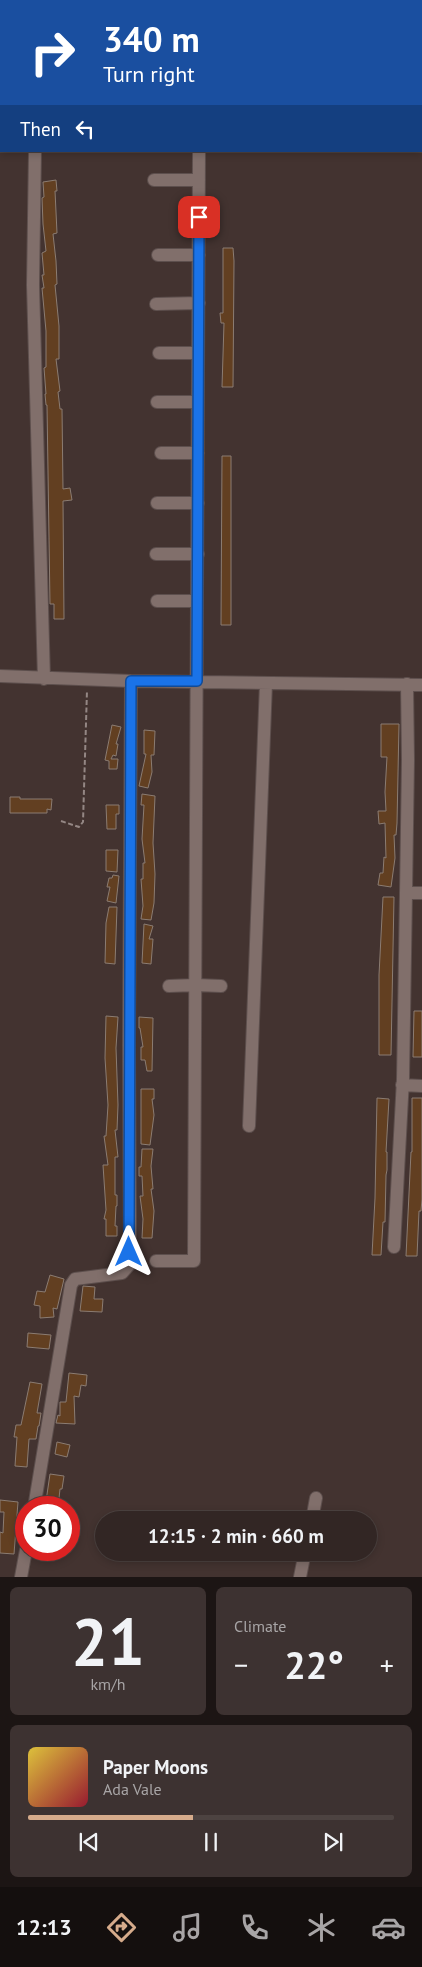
<!DOCTYPE html>
<meta charset="utf-8">
<style>
:root{--surface:#322624;--page:#3d3231;--text:#f1f3f6;--muted:#a8a5a6;--line:#4d4341;--accent:#d6ab8b}
body{margin:0;font-family:"PT Sans",sans-serif;background:var(--page);color:var(--text);height:100vh;display:flex;flex-direction:column;font-size:19px;white-space:nowrap}
*{box-sizing:border-box;margin:0}
p{font-size:16px;color:var(--muted)}
.icon{flex:none;width:28px;height:28px;fill:none;stroke:currentColor;stroke-width:2;stroke-linecap:round;stroke-linejoin:round}
.map{position:relative;height:1577px;overflow:hidden}
.panel{display:flex;flex-direction:column;gap:10px;padding:10px;background:#1c1514;flex:1}
.panel>*{flex:none}
.banner{position:absolute;left:0px;top:0px;width:422px;height:152px;box-shadow:0 2px 8px #0003,0 0 0 1px var(--line);background:#1a4fa0;color:#fff;overflow:hidden}
.speed{position:absolute;left:15px;top:1496px;display:flex;gap:10px;font-size:25px;font-weight:700;text-align:center}
.speed>*{display:grid;place-content:center;width:65px;height:65px;border-radius:50%;background:var(--surface);box-shadow:0 2px 8px #0003,0 0 0 1px var(--line);line-height:1}
.speed .limit{border:8px solid #d22;background:#fff;color:#111}
.pin{position:absolute;display:grid;place-items:center;width:42px;height:42px;color:#fff;margin:-21px;border-radius:10px;box-shadow:0 2px 8px #0006}
.me{position:absolute;width:55px;margin:-28px;rotate:0deg;stroke-linejoin:round;filter:drop-shadow(0 0 4px #0008)}
.turn{display:flex;align-items:center;gap:18px;height:105px;padding:0 20px;font-size:22px}
.turn .icon{width:65px;height:65px;stroke-width:2.5}
.turn b{display:block;font-size:35px;line-height:42px}
.then{display:flex;align-items:center;height:48px;padding:0 20px;background:#0003;gap:10px;font-size:19px}
.big{font-size:38px;font-weight:700;line-height:1.1}
.panel .widget{flex:1;display:flex;flex-direction:column;justify-content:center;gap:8px;min-width:0;padding:0 18px;border-radius:8px;background:var(--page)}
.panel .dial{align-items:center;gap:0}
.dial b{font-size:65px;line-height:1}
.song{display:flex;align-items:center;gap:15px}
.cover{width:60px;height:60px;border-radius:8px;background:linear-gradient(135deg,hsl(50 70% 55%),hsl(350 70% 35%))}
.played{height:5px;border-radius:2px;background:linear-gradient(90deg,var(--accent) 45%,var(--line) 45%)}
.keys{display:flex;justify-content:space-around;direction:ltr}
.heat{display:flex;justify-content:space-between;align-items:center;font-size:28px;direction:ltr}
.panel .tiles{flex:1;display:grid;gap:10px;grid-template-columns:1fr 1fr}
.widget:last-child{grid-column:span 2}
.trip{position:absolute;left:95px;top:1511px;width:282px;height:50px;border-radius:25px;background:var(--surface);box-shadow:0 2px 8px #0003,0 0 0 1px var(--line);font-weight:700;line-height:50px;text-align:center}
.tab-bar{display:flex;height:80px;justify-content:space-around;align-items:center;background:#140f0e;color:var(--muted)}
.tab-bar .icon{width:35px;height:35px}
.tab-bar .current{color:var(--accent)}
.tab-bar b{font-size:22px;color:var(--text)}
.map>svg:first-child{display:block}
</style>
<div class="map">
<svg width="422" height="1577" viewBox="0 0 422 1577">
<rect width="100%" height="100%" fill="#433330"/>
<path fill="#623f21" stroke="#8b7c72" d="M 56,180 L 57,191 L 55,191 L 57,233 L 53,234 L 56,261 L 57,284 L 55,285 L 59,326 L 59,359 L 56,359 L 60,391 L 58,392 L 60,409 L 62,409 L 63,489 L 70,488 L 72,500 L 63,501 L 64,619 L 54,619 L 54,604 L 50,604 L 47,405 L 46,405 L 45,394 L 46,394 L 44,368 L 46,367 L 46,331 L 42,288 L 44,288 L 42,275 L 44,275 L 42,253 L 46,251 L 43,224 L 42,198 L 44,197 L 43,182 Z
M 223,248 L 233,248 L 234,261 L 233,387 L 222,387 L 224,323 L 221,323 L 220,313 L 223,313 Z
M 222,456 L 231,456 L 231,625 L 221,625 Z
M 381,724 L 399,724 L 397,823 L 396,835 L 394,835 L 395,858 L 391,887 L 378,885 L 380,873 L 383,873 L 384,857 L 386,858 L 385,823 L 379,824 L 378,811 L 386,811 L 385,792 L 387,757 L 381,757 Z
M 112,725 L 121,727 L 116,744 L 118,744 L 116,756 L 113,755 L 111,759 L 118,759 L 117,769 L 109,769 L 109,761 L 105,760 Z
M 144,730 L 155,731 L 154,755 L 151,755 L 152,772 L 148,788 L 139,786 L 146,754 L 144,754 Z
M 142,794 L 155,796 L 153,843 L 155,874 L 154,903 L 151,920 L 141,919 L 143,906 L 141,879 L 143,879 L 143,863 L 145,863 L 142,839 L 144,805 L 141,805 Z
M 10,797 L 20,797 L 20,799 L 52,799 L 51,810 L 47,809 L 47,813 L 10,813 Z
M 106,805 L 119,805 L 119,814 L 116,814 L 116,829 L 107,829 Z
M 106,850 L 118,850 L 117,872 L 106,871 Z
M 113,875 L 119,876 L 116,903 L 107,901 L 110,887 L 107,887 L 109,878 L 112,878 Z
M 383,897 L 394,897 L 391,1055 L 379,1055 L 379,975 Z
M 109,907 L 117,907 L 115,964 L 105,963 L 106,923 Z
M 144,924 L 153,926 L 149,939 L 153,939 L 151,964 L 142,963 Z
M 414,1011 L 422,1011 L 422,1057 L 413,1057 Z
M 106,1016 L 118,1017 L 116,1048 L 118,1105 L 117,1130 L 115,1130 L 118,1157 L 115,1157 L 115,1195 L 117,1195 L 117,1206 L 116,1206 L 115,1226 L 117,1226 L 117,1236 L 106,1236 L 106,1219 L 104,1219 L 106,1210 L 103,1165 L 108,1165 L 104,1136 L 106,1136 L 108,1105 L 105,1058 Z
M 139,1017 L 153,1018 L 152,1071 L 147,1071 L 145,1060 L 141,1060 L 141,1047 L 143,1047 L 140,1028 L 139,1028 Z
M 141,1089 L 154,1089 L 154,1099 L 152,1099 L 154,1115 L 150,1145 L 141,1144 Z
M 377,1098 L 389,1099 L 386,1152 L 387,1152 L 387,1170 L 386,1175 L 385,1222 L 383,1222 L 381,1255 L 372,1255 L 375,1198 Z
M 412,1098 L 422,1098 L 422,1199 L 421,1211 L 419,1211 L 417,1256 L 406,1256 L 411,1152 L 412,1152 Z
M 142,1149 L 153,1149 L 151,1166 L 153,1189 L 151,1189 L 154,1211 L 152,1238 L 142,1238 L 143,1219 L 140,1196 L 143,1196 L 142,1176 L 139,1176 L 139,1167 L 141,1167 Z
M 50,1275 L 64,1279 L 57,1309 L 53,1308 L 54,1317 L 40,1318 L 40,1306 L 34,1305 L 37,1291 L 45,1292 Z
M 83,1286 L 95,1287 L 94,1299 L 103,1299 L 102,1312 L 80,1311 Z
M 28,1333 L 51,1335 L 49,1349 L 27,1347 Z
M 69,1373 L 87,1375 L 86,1386 L 81,1385 L 79,1397 L 74,1396 L 75,1424 L 56,1423 L 58,1415 L 60,1416 L 60,1402 L 66,1402 Z
M 30,1382 L 42,1384 L 37,1413 L 41,1413 L 39,1426 L 38,1426 L 36,1439 L 29,1439 L 27,1467 L 15,1466 L 17,1437 L 14,1437 L 16,1425 L 21,1425 Z
M 57,1442 L 70,1445 L 67,1457 L 55,1454 Z
M 50,1474 L 64,1476 L 62,1489 L 60,1489 L 58,1508 L 45,1508 Z
M 0,1500 L 18,1502 L 14,1554 L 0,1553 L 0,1532 L 3,1533 L 4,1512 L 0,1512 Z"/>
<g fill="none" stroke-linecap="round" stroke-linejoin="round">
<defs>
<path id="street" d="M 32,0 L 32,1
M 200,1 L 200,0
M 35,151 L 33,285 L 44,679
M 154,180 L 199,180
M 158,255 L 199,255
M 156,304 L 199,303
M 159,353 L 198,353
M 157,402 L 198,402
M 161,453 L 198,453
M 157,503 L 198,503
M 156,554 L 198,554
M 157,601 L 197,601
M 0,676 L 131,681 L 422,685
M 406,893 L 408,760 L 407,684
M 169,986 L 196,985 L 221,986
M 402,1085 L 422,1086
M 249,1126 L 266,683
M 394,1247 L 403,1079 L 406,893 L 422,893
M 156,1261 L 194,1261 L 199,151
M 34,1508 L 71,1285 L 75,1279 L 122,1273 L 130,1264 L 129,1045 L 131,681
M 312,1520 L 316,1498
M 21,1577 L 26,1550
M 300,1577 L 305,1552"/>
</defs>
<use href="#street" stroke="#5d4f4d" stroke-width="14"/>
<path stroke="#948784" stroke-width="2" stroke-dasharray="5 2.5" stroke-linecap="butt" d="M 61,821 L 79,827 L 83,822 L 87,690"/>
<use href="#street" stroke="#816f6b" stroke-width="12"/>
</g>
<g fill="none" stroke-linecap="round" stroke-linejoin="round">
<defs>
<path id="route" d="M 129,1252 L 131,681 L 197,681 L 199,217"/>
</defs>
<use href="#route" stroke="#114b97" stroke-width="12"/>
<use href="#route" stroke="#1a73e8" stroke-width="9"/>
</g>
</svg>
<div class="speed"><div class="limit">30</div></div>
<div class="pin" style="left:199px;top:217px;background:#d93025"><svg class="icon" aria-label="arrive" viewBox="0 0 24 24"><path d="M6 21V4h12l-3 4 3 4H6"/></svg></div>
<svg class="me" style="left:129px;top:1252px" viewBox="-20 -20 40 40"><path d="M0-17L14 15 0 8-14 15z" fill="#1a73e8" stroke="#fff" stroke-width="4"/></svg>
<div class="trip">12:15 · 2 min · 660 m</div>
<div class="banner">
<div class="turn"><svg class="icon" aria-label="right" viewBox="0 0 24 24"><path d="M7 20v-9h11M14 6l5 5-5 5"/></svg><div><b>340 m</b>Turn right</div></div>
<div class="then">Then<svg class="icon" aria-label="left" viewBox="0 0 24 24"><path d="M17 20v-9H6M10 6l-5 5 5 5"/></svg></div>
</div>
</div>
<section class="panel">
<div class="tiles">
<div class="widget dial"><b>21</b><p>km/h</p></div>
<div class="widget"><p>Climate</p>
<div class="heat"><a>−</a><b class="big">22°</b><a>+</a></div>
</div>
<div class="widget">
<div class="song"><i class="cover"></i><div><b>Paper Moons</b><p>Ada Vale</p></div></div>
<div class="played"></div>
<div class="keys"><svg class="icon" aria-label="previous" viewBox="0 0 24 24"><path d="M18 5L8 12l10 7zM5 5v14"/></svg><svg class="icon" aria-label="pause" viewBox="0 0 24 24"><path d="M8 5v14M16 5v14"/></svg><svg class="icon" aria-label="next" viewBox="0 0 24 24"><path d="M6 5l10 7-10 7zM19 5v14"/></svg></div>
</div>
</div>
</section>
<nav class="tab-bar">
<b>12:13</b>
<svg class="icon current" aria-label="directions" viewBox="0 0 24 24"><path d="M12 3l9 9-9 9-9-9zM9 14v-3h6M13 9l2 2-2 2"/></svg>
<svg class="icon" aria-label="music" viewBox="0 0 24 24"><path d="M9 18V5l10-2v13"/><circle cx="6" cy="18" r="3"/><circle cx="16" cy="16" r="3"/></svg>
<svg class="icon" aria-label="phone" viewBox="0 0 24 24"><path d="M5 4h4l2 5-3 2q2 4 5 5l2-3 5 2v4C11 20 4 13 5 4z"/></svg>
<svg class="icon" aria-label="climate" viewBox="0 0 24 24"><path d="M12 3v18M4 7l16 10M4 17L20 7"/></svg>
<svg class="icon" aria-label="car" viewBox="0 0 24 24"><path d="M5 17H2v-5l4-1 3-4h7l3 4 3 1v5h-3M9 17h6M6 11h13"/><circle cx="7" cy="17" r="2"/><circle cx="17" cy="17" r="2"/></svg>
</nav>
